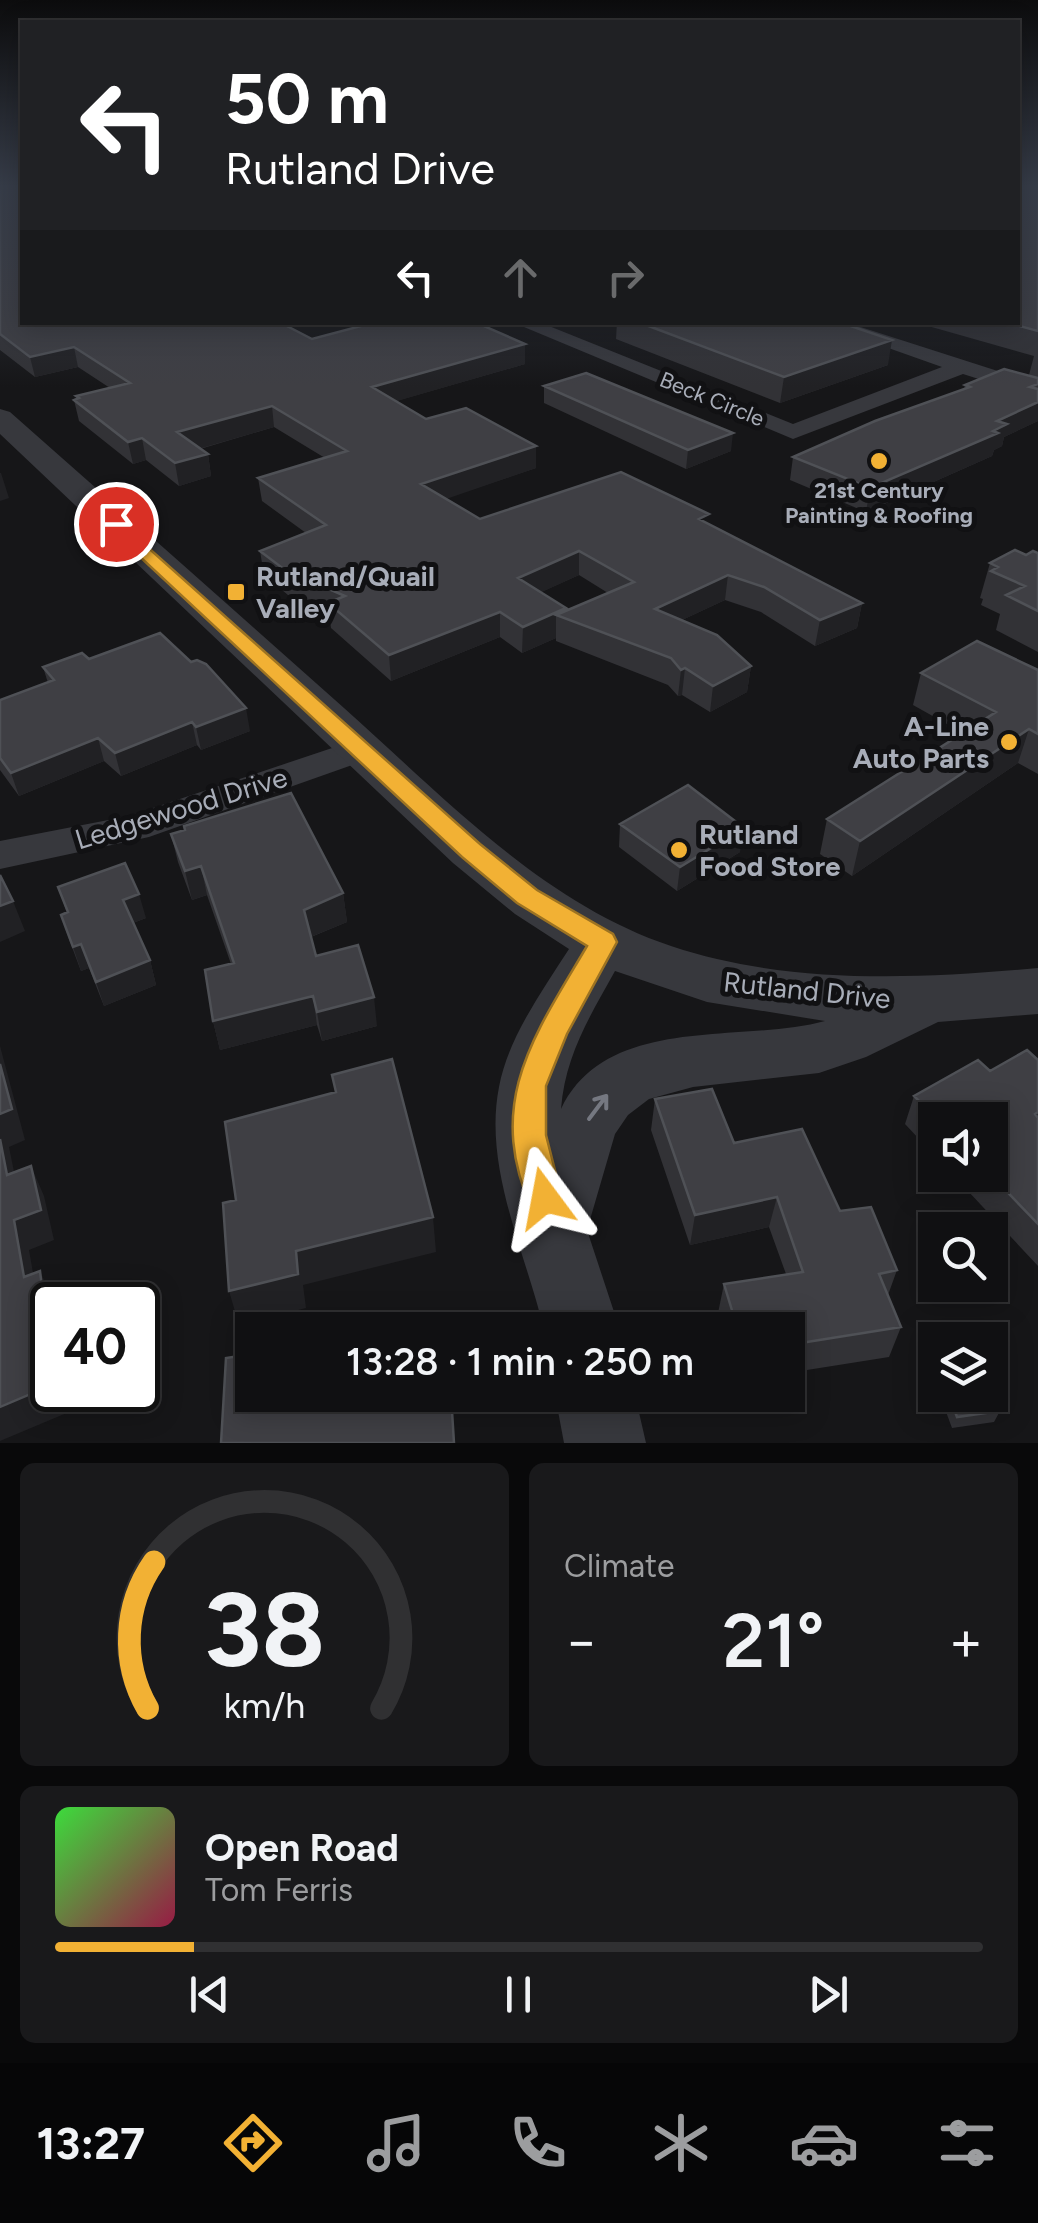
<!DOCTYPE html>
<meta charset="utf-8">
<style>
:root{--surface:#101012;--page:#19191b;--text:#f1f3f6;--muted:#9c9d9f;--line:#303032;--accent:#f2b134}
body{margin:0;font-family:Figtree,sans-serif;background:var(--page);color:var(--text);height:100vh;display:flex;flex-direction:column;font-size:38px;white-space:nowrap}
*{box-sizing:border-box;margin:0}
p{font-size:32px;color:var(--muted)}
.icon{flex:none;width:55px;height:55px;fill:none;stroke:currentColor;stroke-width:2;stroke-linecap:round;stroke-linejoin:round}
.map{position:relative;height:1443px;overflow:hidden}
.drawer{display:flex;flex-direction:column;gap:20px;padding:20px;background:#09090a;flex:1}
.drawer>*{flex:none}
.banner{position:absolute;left:20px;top:20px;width:1000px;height:305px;border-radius:0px;box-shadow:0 5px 25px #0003,0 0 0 2px var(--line);background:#202124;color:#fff;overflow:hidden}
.fabs{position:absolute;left:918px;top:1102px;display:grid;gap:20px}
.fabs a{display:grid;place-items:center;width:90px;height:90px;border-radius:0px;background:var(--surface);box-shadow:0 5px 25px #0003,0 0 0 2px var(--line);font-size:50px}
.speed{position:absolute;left:30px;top:1282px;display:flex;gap:20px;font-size:50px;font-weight:700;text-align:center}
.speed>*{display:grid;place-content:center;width:130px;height:130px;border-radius:50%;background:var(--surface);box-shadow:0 5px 25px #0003,0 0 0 2px var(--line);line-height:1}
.speed .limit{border:5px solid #111;border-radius:15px;background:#fff;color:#111}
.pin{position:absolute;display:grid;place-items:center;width:85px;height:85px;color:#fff;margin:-42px;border:5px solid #fff;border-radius:50%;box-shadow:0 2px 10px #0007}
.me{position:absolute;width:110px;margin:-55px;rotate:347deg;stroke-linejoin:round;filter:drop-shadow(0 0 8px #0008)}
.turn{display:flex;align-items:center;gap:35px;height:210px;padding:0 40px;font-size:45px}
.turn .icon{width:130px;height:130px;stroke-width:2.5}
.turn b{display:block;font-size:70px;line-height:85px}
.lanes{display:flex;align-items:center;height:95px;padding:0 40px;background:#0003;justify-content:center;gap:50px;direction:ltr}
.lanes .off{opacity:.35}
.big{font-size:75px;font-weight:600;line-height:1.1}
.drawer .card{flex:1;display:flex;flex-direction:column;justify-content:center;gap:15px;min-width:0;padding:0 35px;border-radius:15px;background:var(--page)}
.drawer .dial{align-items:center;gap:0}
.dial svg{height:260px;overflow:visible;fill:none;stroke:var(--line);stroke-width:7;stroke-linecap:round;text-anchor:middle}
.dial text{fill:var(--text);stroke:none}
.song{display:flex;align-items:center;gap:30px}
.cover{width:120px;height:120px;border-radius:15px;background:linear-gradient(135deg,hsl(120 70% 55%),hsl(340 70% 35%))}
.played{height:10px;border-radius:5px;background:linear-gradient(90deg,var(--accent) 15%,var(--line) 15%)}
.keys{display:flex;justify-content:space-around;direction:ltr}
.heat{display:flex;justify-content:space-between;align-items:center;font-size:55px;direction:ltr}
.drawer .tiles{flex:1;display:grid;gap:20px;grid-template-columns:1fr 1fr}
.card:last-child{grid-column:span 2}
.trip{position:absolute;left:235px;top:1312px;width:570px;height:100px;border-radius:0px;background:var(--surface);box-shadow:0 5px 25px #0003,0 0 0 2px var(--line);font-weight:600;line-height:100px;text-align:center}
.tabs{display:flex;height:160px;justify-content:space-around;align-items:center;background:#060607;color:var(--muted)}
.tabs .icon{width:70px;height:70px}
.tabs .current{color:var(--accent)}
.tabs b{font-size:45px;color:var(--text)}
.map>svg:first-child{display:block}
</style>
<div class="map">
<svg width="1038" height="1443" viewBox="0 0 1038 1443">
<rect width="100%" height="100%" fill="#161618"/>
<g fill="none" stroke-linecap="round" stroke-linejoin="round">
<path fill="#37383d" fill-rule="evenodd" d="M 512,322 L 539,322 L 793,424 L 942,367 L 815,322 L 845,322 L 1038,384 L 1038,398 L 963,374 L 793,439 Z
M 359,739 L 372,742 L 377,750 L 372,758 L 149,837 L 0,869 L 0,841 L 129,816 Z"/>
<path fill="#37383d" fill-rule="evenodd" d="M 0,409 L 10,412 C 121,510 233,609 344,708 C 443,796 542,903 671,946 C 788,985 917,979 1038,968 L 1038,1014 L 938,1022 L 866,1057 L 819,1073 L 693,1087 L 649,1099 L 628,1115 L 615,1134 L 587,1230 L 620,1330 L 544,1330 C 526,1253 483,1168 499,1087 C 508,1038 542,991 569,949 L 515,914 L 453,863 L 0,434 ZM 615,971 L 707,1002 L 825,1021 C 742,1044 607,1013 561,1109 C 565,1056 590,1016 615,971 Z
M 555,1395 L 635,1395 L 646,1443 L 564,1443 Z"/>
</g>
<path fill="#323236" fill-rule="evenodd" d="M 0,185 L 22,322 L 312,339 L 369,324 L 365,322 L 486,322 L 486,327 L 525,344 L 525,364 L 396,401 L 426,419 L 536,446 L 536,468 L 446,498 L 480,519 L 708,523 L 862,603 L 857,628 L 815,646 L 761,612 L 725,600 L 682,620 L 751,666 L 747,692 L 710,712 L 682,695 L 678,696 L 668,685 L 556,641 L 556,638 L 522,653 L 500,637 L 391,681 L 331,628 L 329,614 L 288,595 L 264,575 L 260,551 L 306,533 L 262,501 L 258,478 L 325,458 L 274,427 L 200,449 L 208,454 L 211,476 L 179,486 L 146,460 L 133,464 L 79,421 L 74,400 L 76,399 L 76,396 L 110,388 L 78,367 L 35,377 L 0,350 ZM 579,575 L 608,593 L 566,611 L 566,608 L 541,592 Z
M 1038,185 L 1038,421 L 1004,437 L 1002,446 L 994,450 L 992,456 L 866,512 L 790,480 L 793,457 L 964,389 L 965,385 L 1029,375 L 1034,356 L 914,322 L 1018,322 Z
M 617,322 L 839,322 L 888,365 L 780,403 L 616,339 Z
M 544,386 L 731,451 L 686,469 L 544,403 Z
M 1038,553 L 1038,652 L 996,630 L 1000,614 L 981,605 L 983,599 L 980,598 L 990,563 Z
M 89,659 L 250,731 L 201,750 L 197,745 L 121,776 L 104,761 L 19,796 L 0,770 L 0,700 L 48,683 L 43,667 Z
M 1038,670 L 1038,774 L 1018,763 L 852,876 L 820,854 L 827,819 L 963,733 L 913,705 L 921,673 Z
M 620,824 L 740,852 L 677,891 L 619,847 Z
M 171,834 L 343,893 L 347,922 L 311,937 L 316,956 L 377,1026 L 322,1041 L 317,1025 L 220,1050 L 213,1021 L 231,964 L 207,895 L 192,900 L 178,862 Z
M 58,887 L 146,918 L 133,923 L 150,960 L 156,985 L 104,1006 L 89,968 L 81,971 L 69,939 L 61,915 L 67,913 Z
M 1038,1060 L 1038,1266 L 953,1175 L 990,1175 L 990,1120 L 935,1120 L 935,1156 L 905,1124 L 914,1096 L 990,1071 Z
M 655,1099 L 734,1143 L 840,1211 L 897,1270 L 888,1295 L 901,1327 L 889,1357 L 788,1373 L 788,1330 L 723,1330 L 718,1313 L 724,1284 L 786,1274 L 769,1227 L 690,1245 L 651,1130 Z
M 945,1395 L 990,1395 L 1000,1411 L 994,1422 L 952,1428 L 942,1401 Z"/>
<path fill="#212124" d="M 892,340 L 888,365 L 780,403 L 784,377 Z
M 525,344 L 525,364 L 373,408 L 372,387 Z
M 74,347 L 78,367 L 35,377 L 30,357 Z
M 1038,402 L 1038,421 L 1004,437 L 1002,446 L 994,450 L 992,456 L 866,512 L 870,488 L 997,421 Z
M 272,406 L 274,427 L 181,454 L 177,432 Z
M 733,433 L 731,451 L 686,469 L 688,450 Z
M 142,438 L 146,460 L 133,464 L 128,442 Z
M 536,446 L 536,468 L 423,507 L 421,484 Z
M 208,454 L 211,476 L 179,486 L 175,463 Z
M 0,473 L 1,473 L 9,498 L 0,501 Z
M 579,551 L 579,575 L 518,603 L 518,578 Z
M 728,575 L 725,600 L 652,634 L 655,609 Z
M 862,603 L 857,628 L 815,646 L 820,620 Z
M 566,608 L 565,619 L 556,615 L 556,638 L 522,653 L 523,627 Z
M 500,612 L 500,637 L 391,681 L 389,655 Z
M 751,666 L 747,692 L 710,712 L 713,686 Z
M 685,668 L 682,695 L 678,696 L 681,670 Z
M 246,708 L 250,731 L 201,750 L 196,727 Z
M 192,722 L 197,745 L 121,776 L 115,753 Z
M 1029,729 L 1018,763 L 852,876 L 860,841 Z
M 98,738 L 104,761 L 19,796 L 11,773 Z
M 744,828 L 740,852 L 677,891 L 680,867 Z
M 201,866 L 207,895 L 192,900 L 185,871 Z
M 343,893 L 347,922 L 308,938 L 304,910 Z
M 139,894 L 146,918 L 130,924 L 123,900 Z
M 13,901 L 25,931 L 0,942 L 0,906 Z
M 81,944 L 89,968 L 81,971 L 73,947 Z
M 150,960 L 156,985 L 104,1006 L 96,982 Z
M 313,996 L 317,1025 L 220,1050 L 213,1021 Z
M 374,997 L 377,1026 L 322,1041 L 317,1012 Z
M 0,1046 L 25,1140 L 9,1147 L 21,1206 L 7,1175 L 0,1139 Z
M 31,1166 L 44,1196 L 54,1240 L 29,1250 L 39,1307 L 24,1277 L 14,1220 Z
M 777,1197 L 769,1227 L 690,1245 L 695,1215 Z
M 433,1217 L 436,1252 L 303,1285 L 306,1308 L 239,1325 L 229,1291 L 296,1251 Z
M 40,1271 L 55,1305 L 52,1305 L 52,1372 Z
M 52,1385 L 52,1390 L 66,1390 L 69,1412 L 0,1441 L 0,1407 Z"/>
<path fill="#3f3f44" stroke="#4f5156" stroke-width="2.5" d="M 0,185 L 22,185 L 22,322 L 279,322 L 312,339 L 376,322 L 485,322 L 479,324 L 525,344 L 372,387 L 426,419 L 466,408 L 536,446 L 421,484 L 480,519 L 621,472 L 709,514 L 699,519 L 862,603 L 820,620 L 764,587 L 728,575 L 655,609 L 717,635 L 751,666 L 713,686 L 685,668 L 681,670 L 671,658 L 556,615 L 634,582 L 579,551 L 518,578 L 566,608 L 523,627 L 500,612 L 389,655 L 328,603 L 345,596 L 285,570 L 260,551 L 326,525 L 258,478 L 347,451 L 272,406 L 177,432 L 208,454 L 175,463 L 142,438 L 128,442 L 74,400 L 79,398 L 76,396 L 130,383 L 74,347 L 30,357 L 0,334 Z
M 1018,185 L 1038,185 L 1038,331 L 1005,322 L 1018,322 Z
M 638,322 L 839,322 L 892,340 L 784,377 Z
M 1004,369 L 1038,378 L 1038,384 L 1030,387 L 1038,389 L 1038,402 L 997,421 L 1007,424 L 993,431 L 998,433 L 870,488 L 793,457 L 875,421 L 970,387 L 965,385 Z
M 586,373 L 733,433 L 688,450 L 544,386 Z
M 1015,550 L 1026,555 L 1033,551 L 1038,553 L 1038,611 L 1006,595 L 1025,586 L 991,571 L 998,567 L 990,563 Z
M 160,633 L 191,662 L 197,660 L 206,664 L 246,708 L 196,727 L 192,722 L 115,753 L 98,738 L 11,773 L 0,758 L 0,700 L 54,680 L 43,667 L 82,653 L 89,659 Z
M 977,641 L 1038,670 L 1038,734 L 1029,729 L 860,841 L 827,819 L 996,712 L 921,673 Z
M 688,785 L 744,828 L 680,867 L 620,824 Z
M 291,793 L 343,893 L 304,910 L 316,956 L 358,945 L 374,997 L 317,1012 L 313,996 L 213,1021 L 205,970 L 234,963 L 201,866 L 185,871 L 171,834 L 185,830 L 184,826 Z
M 125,863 L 139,894 L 123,900 L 150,960 L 96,982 L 81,944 L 73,947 L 61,915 L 68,912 L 58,887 Z
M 0,875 L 13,901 L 0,906 Z
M 1027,1050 L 1038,1060 L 1038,1112 L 1035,1114 L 1038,1118 L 1038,1224 L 990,1174 L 990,1120 L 938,1120 L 914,1096 L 978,1060 L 990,1071 Z
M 392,1059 L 433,1217 L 296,1251 L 298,1274 L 229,1291 L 223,1203 L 236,1200 L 225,1122 L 336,1092 L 332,1075 Z
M 0,1064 L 12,1109 L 0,1114 Z
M 712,1089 L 734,1143 L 802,1129 L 840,1211 L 871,1207 L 897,1270 L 879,1274 L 901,1327 L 788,1345 L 788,1330 L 738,1330 L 724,1284 L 803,1272 L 777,1197 L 695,1215 L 655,1099 Z
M 0,1139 L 7,1175 L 31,1166 L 41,1210 L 14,1220 L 24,1277 L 40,1271 L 52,1372 L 52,1385 L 0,1407 Z
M 252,1354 L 252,1395 L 451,1395 L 454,1443 L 221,1443 L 226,1358 Z
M 990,1387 L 1000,1411 L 957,1417 L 949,1395 L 990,1395 Z"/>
<defs><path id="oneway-shaft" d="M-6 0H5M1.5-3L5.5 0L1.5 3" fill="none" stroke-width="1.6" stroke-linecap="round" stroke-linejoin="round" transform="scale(2.5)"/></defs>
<use stroke="#757881" href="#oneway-shaft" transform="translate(598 1107) rotate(-53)"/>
<linearGradient id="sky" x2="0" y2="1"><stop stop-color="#0c0c0d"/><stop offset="0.48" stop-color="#363c48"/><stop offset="1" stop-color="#363c48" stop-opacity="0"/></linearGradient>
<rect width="1038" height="387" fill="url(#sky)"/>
<path fill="#f2b134" stroke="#9d7322" stroke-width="2.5" d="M 116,519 L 480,844 L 537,890 L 613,934 L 617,942 L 567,1034 L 546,1086 L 546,1135 L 562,1198 L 557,1210 L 545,1215 L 532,1210 C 484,1102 534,1036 587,946 L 517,903 L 462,857 L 109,528 L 107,524 Z"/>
<g fill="#f2b134" stroke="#111113" stroke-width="4">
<circle cx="879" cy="461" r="10"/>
<rect x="226" y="582" width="20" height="20" rx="5"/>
<circle cx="1009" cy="742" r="10"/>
<circle cx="679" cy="850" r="10"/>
</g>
<g text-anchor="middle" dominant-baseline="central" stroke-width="10" stroke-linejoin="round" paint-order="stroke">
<g font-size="22" fill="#a8adb8" stroke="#111113">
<text transform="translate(712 399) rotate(22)">Beck Circle</text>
</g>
<g font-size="22" font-weight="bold" fill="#a8adb8" stroke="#111113">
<text x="879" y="490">21st Century<tspan x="879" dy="25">Painting &amp; Roofing</tspan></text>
</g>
<g font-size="28" font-weight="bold" fill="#a8adb8" stroke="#111113" text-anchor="start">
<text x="256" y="576">Rutland/Quail<tspan x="256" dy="32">Valley</tspan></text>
<text x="989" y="726" text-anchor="end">A-Line<tspan x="989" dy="32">Auto Parts</tspan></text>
<text x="699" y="834">Rutland<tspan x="699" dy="32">Food Store</tspan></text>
</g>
<g font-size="28" fill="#a8adb8" stroke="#111113">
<text transform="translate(181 808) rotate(-17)">Ledgewood Drive</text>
<text transform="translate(807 990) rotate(6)">Rutland Drive</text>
</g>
</g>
</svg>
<div class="fabs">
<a><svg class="icon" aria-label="sound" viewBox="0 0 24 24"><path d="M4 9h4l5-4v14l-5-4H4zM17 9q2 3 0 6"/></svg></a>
<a><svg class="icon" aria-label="search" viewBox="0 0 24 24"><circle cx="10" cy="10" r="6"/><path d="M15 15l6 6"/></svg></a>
<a><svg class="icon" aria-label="layers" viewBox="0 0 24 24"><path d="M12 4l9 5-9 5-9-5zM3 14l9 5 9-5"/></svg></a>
</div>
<div class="speed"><div class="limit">40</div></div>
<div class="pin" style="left:116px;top:524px;background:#d93025"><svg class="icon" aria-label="arrive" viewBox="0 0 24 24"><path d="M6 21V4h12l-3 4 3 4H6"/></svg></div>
<svg class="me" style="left:545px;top:1198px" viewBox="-20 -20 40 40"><path d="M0-17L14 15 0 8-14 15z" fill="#f2b134" stroke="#fff" stroke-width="4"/></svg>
<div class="trip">13:28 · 1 min · 250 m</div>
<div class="banner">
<div class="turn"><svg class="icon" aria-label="left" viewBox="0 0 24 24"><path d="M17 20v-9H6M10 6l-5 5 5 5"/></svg><div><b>50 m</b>Rutland Drive</div></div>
<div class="lanes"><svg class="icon" aria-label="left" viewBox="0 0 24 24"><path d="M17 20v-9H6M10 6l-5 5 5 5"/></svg><svg class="icon off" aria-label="ahead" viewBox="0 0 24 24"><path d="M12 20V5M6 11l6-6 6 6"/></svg><svg class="icon off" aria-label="right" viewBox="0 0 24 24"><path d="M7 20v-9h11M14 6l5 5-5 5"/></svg></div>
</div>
</div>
<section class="drawer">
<div class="tiles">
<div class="card dial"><svg viewBox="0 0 100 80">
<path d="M14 69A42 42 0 1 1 86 69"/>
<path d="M14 69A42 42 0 0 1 16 24" stroke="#f2b134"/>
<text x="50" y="56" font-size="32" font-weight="700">38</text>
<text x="50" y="72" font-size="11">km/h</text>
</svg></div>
<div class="card"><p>Climate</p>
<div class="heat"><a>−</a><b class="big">21°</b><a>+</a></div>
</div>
<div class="card">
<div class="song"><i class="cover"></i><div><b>Open Road</b><p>Tom Ferris</p></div></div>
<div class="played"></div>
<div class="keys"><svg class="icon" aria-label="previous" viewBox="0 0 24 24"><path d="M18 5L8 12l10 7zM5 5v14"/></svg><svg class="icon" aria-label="pause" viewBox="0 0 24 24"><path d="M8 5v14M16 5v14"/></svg><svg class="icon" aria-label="next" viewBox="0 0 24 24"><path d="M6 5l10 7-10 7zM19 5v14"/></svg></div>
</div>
</div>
</section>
<nav class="tabs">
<b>13:27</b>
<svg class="icon current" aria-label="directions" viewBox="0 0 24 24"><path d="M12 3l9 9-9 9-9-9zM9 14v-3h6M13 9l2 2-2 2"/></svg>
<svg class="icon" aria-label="music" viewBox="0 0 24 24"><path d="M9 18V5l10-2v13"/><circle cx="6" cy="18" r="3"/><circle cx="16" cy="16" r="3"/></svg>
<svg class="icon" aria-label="phone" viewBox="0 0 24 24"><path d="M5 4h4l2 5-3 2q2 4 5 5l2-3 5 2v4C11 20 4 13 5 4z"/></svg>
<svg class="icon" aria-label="climate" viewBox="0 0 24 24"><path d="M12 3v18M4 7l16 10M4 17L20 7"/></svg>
<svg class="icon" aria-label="car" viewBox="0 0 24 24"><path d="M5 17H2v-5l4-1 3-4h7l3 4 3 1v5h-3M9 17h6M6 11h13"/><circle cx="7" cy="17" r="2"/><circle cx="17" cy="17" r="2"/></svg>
<svg class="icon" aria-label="filters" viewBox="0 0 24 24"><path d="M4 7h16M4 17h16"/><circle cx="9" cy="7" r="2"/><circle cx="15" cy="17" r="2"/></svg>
</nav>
